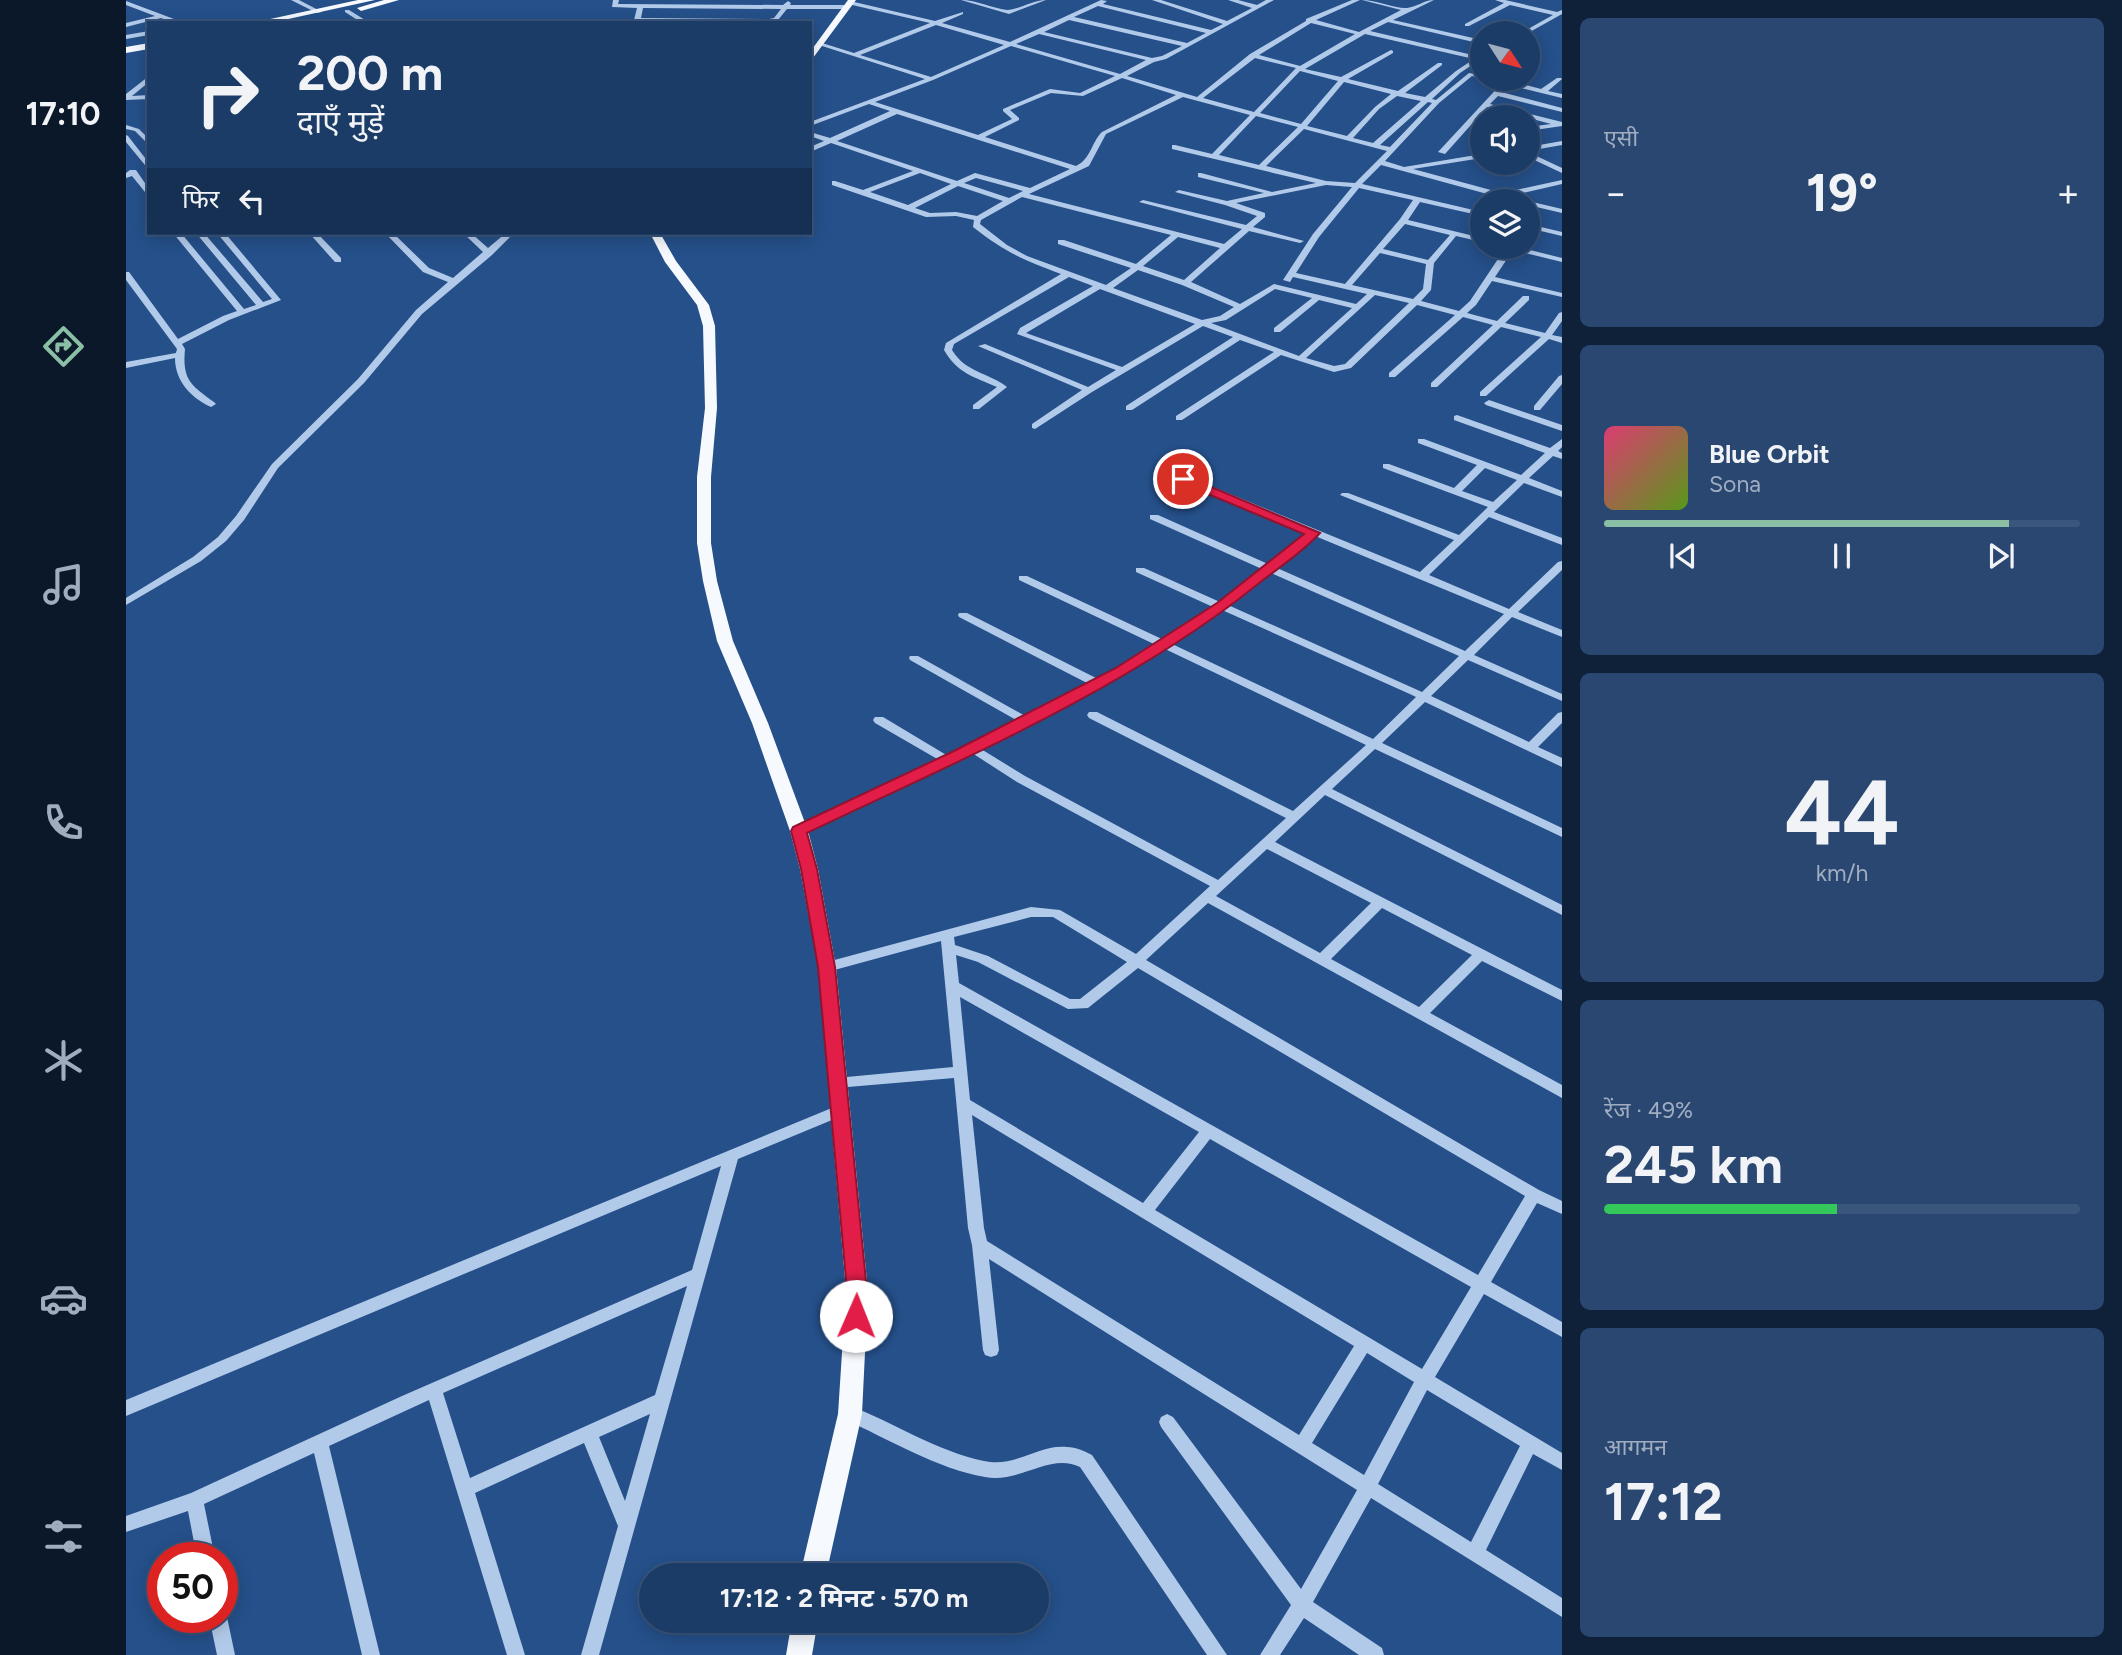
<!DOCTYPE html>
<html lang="hi">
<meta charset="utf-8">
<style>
:root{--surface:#1c3c68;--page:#294771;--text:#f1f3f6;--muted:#a0adc0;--line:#3a567c;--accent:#8abfa5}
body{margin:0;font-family:Figtree,"Noto Sans Devanagari",sans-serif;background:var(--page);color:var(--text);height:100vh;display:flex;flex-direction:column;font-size:26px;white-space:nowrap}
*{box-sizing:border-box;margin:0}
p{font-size:23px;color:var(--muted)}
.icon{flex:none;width:38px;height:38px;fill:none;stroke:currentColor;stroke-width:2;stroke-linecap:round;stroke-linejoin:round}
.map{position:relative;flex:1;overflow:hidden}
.details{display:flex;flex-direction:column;gap:18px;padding:18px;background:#0f2139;width:560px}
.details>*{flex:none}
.banner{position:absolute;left:21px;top:21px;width:665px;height:214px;border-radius:0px;box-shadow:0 4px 18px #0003,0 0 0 2px var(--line);background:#1c3c68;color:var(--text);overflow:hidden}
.needle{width:46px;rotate:126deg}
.fabs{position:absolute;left:1344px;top:21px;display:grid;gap:14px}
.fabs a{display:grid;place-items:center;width:70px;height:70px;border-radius:50%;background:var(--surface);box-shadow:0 4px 18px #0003,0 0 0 2px var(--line);font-size:35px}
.speed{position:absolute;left:21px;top:1542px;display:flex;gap:14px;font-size:35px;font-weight:700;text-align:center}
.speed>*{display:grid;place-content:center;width:91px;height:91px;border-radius:50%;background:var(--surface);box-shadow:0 4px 18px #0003,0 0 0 2px var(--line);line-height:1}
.speed .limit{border:10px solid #d22;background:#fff;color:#111}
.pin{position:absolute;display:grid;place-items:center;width:60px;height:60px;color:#fff;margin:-30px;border:4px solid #fff;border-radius:50%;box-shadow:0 2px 7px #0007}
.me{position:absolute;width:77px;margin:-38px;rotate:1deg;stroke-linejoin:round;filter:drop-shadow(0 0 5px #0008)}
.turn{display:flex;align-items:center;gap:24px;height:147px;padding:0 35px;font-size:32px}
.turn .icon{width:91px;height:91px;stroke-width:2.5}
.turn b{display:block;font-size:49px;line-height:60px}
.then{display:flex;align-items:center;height:66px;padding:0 35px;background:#0003;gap:14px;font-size:26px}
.big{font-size:52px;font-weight:700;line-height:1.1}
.details .tile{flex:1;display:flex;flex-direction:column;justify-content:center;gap:10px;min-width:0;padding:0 24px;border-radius:10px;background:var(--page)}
.details .dial{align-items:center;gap:0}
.dial b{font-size:91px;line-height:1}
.song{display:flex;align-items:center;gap:21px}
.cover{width:84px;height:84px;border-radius:10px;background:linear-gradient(135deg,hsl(340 70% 55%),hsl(90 70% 35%))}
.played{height:7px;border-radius:4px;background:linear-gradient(90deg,var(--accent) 85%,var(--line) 85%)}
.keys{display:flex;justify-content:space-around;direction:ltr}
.heat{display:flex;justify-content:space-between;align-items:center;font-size:38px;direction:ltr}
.charge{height:10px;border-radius:5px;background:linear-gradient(90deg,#34c759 49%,var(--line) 0)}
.trip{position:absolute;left:513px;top:1563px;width:410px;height:70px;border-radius:35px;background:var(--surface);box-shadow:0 4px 18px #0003,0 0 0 2px var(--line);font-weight:700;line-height:70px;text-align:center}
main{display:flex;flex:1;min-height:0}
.tabs{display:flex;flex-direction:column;width:126px;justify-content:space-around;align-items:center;background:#0b182a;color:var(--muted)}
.tabs .icon{width:49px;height:49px}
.tabs .on{color:var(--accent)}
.tabs b{font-size:32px;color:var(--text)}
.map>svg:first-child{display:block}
</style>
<main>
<nav class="tabs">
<b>17:10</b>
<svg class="icon on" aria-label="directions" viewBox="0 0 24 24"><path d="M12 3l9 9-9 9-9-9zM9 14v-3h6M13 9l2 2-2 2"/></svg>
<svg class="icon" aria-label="music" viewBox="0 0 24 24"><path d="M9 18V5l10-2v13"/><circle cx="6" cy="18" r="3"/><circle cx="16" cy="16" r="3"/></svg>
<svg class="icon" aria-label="phone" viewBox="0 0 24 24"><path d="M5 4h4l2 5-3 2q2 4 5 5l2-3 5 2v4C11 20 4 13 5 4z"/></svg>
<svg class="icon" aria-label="climate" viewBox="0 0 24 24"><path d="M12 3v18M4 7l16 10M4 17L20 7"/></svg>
<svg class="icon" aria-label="car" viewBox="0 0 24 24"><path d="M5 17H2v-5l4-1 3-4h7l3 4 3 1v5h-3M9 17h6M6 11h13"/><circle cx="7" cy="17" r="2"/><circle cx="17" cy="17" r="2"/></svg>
<svg class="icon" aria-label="filters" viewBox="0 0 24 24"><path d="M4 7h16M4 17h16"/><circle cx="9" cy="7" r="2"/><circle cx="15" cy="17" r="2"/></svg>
</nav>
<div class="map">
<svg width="1436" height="1655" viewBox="0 0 1436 1655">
<rect width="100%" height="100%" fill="#25508a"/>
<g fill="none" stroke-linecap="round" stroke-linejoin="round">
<path fill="#b2caea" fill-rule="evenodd" d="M 165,0 L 173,0 L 196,12 L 191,13 Z
M 487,0 L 493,0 L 492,4 L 657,5 L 662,1 L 665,3 L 664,5 L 721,5 L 724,7 L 721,9 L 661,9 L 652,20 L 644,23 L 511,22 L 508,20 L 511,8 L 486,7 ZM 517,8 L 655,9 L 648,18 L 643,19 L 515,18 Z
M 835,0 C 851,0 865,8 881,10 C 893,10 906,0 920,0 L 883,14 Z
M 975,0 L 981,1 L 977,4 L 1085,30 L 1097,24 L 1026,0 L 1035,0 L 1101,21 L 1126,8 L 1102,0 L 1112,0 L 1131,5 L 1140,0 L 1148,0 L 1040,59 L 1028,62 L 1001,76 L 1071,97 L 1124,54 L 1180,21 L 1180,19 L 1226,0 L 1234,0 L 1190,20 L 1233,32 L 1275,10 L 1236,0 C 1250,0 1270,9 1281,8 C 1291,7 1298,0 1308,0 L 1267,20 L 1356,40 L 1356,44 L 1262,22 L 1244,31 L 1355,57 L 1355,59 L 1334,73 L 1306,99 L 1310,100 L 1343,73 L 1356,75 L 1357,79 L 1346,76 L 1313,103 L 1259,161 L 1278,167 L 1356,154 L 1356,158 L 1287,169 L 1376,193 L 1436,180 L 1436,184 L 1384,196 L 1399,201 L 1387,201 L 1255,165 L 1236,184 L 1356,212 L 1356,216 L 1294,202 L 1282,220 L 1356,238 L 1356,242 L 1330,236 L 1308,263 L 1305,290 L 1295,301 L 1333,311 L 1344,301 L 1380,247 L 1392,247 L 1436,258 L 1436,262 L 1387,250 L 1369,277 L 1436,293 L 1436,297 L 1366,281 L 1350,305 L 1341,313 L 1371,321 L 1397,296 L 1403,296 L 1403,300 L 1379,323 L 1419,333 L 1433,313 L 1436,312 L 1436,321 L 1426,335 L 1436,337 L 1436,343 L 1423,339 L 1360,396 L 1354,396 L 1354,392 L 1415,337 L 1375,327 L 1311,387 L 1305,387 L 1305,383 L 1367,325 L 1337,317 L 1269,377 L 1263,377 L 1263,373 L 1329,315 L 1291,305 L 1225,368 L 1208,372 L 1155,355 L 1056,420 L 1050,420 L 1050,416 L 1148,352 L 1114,340 L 1006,410 L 1000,410 L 1000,406 L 1107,337 L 1077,326 L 966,392 L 909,429 L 906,428 L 906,424 L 956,390 L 852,346 L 859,344 L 962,387 L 990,370 L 891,334 L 894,328 L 967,286 L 943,277 L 828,344 L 826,350 C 840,373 862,372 881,387 L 853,409 L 847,409 L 847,405 L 871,387 C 848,377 831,373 818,350 L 820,343 L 935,274 C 897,260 879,252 847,227 L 848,220 L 830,216 L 800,217 L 706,185 L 706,181 L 709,181 L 737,190 L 787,171 L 705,143 L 684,152 L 684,147 L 698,141 L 684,136 L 684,132 L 704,138 L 764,111 L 743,104 L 684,126 L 684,122 L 799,79 L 693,45 L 696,43 L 728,53 L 804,23 L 722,4 L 724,1 L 809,21 L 837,12 L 837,14 L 816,23 L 884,42 ZM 972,6 L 1080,33 L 1061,43 L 948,17 ZM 943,20 L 1056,46 L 1036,56 L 1026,58 L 918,32 ZM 1185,23 L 1229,34 L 1174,66 L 1133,55 ZM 810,25 L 878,45 L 805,77 L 734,55 ZM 913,34 L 1020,60 L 994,74 L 890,44 ZM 1239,34 L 1348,59 L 1330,71 L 1299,97 L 1279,93 L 1316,65 L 1316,63 L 1312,63 L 1272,91 L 1222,79 L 1267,53 L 1267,51 L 1265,50 L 1215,77 L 1179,69 ZM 885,46 L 989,76 L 954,93 L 924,89 L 877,109 L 877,111 L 886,119 L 852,135 L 749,102 L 807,80 ZM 1129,58 L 1170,68 L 1128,112 L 1077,98 ZM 1174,71 L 1212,81 L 1175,124 L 1134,113 ZM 996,78 L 1050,95 L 976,132 C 965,143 965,159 950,166 L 859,137 L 893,120 L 893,118 L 884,110 L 925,93 L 957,96 ZM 1218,82 L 1265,94 L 1249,107 L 1221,136 L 1181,126 ZM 1271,96 L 1295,101 L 1247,143 L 1227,138 L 1253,109 ZM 1057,97 L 1124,115 L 1086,154 L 1049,145 L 1046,145 L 1046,149 L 1190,183 L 1146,192 L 1075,173 L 1072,173 L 1072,177 L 1138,193 L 1101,201 L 1053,190 L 1049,192 L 1099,205 L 1131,216 L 1120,225 L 1017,200 L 1013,202 L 1116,229 L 1098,244 L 903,194 L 963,166 L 980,134 ZM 1302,102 L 1306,103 L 1264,147 L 1254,145 ZM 771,114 L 944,169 L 904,188 L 849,173 L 831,181 L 711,141 ZM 1130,116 L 1172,127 L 1133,165 L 1093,155 ZM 1178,129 L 1261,151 L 1229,183 L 1200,181 L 1140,166 ZM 794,173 L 825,184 L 782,205 L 744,192 ZM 850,178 L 897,191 L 883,198 L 838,183 ZM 1200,185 L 1226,187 L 1187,234 L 1157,280 L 1164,282 L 1167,277 L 1241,294 L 1230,304 L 1148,284 L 1114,304 L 1065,282 L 1123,231 L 1174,243 L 1178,241 L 1127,227 L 1139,217 L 1139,213 L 1110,203 ZM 832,186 L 877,201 L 851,216 L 830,212 L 804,213 L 789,208 ZM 1233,188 L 1287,200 L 1274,219 L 1219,284 L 1170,273 L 1193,237 ZM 896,197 L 1045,235 L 1010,264 L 938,240 L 932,240 L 932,244 L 1005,268 L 980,285 L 901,256 L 881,245 L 854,224 L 855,220 ZM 1279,224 L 1324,235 L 1302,260 L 1257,249 ZM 1052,237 L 1094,248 L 1058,280 L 1017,266 ZM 1254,253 L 1300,264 L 1297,289 L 1287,299 L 1226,285 ZM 1012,270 L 1056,285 L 1108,307 L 1094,316 L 1076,320 L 987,288 ZM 974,289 L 1069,324 L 996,367 L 900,333 ZM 1149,289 L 1186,298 L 1148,328 L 1148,332 L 1154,332 L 1193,300 L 1226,308 L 1173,356 L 1085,323 L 1100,320 ZM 1249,295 L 1283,303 L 1219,364 L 1208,366 L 1180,358 Z
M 1369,0 L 1379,0 L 1431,12 L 1436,10 L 1436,14 L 1402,33 L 1395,33 L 1427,15 L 1384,5 L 1343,26 L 1339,26 L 1339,24 L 1378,3 Z
M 0,1 L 56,22 L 57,23 L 48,23 L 35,18 L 0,27 L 0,23 L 29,16 L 0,5 Z
M 219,10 L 223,10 L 244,23 L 236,23 L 219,12 Z
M 23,31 L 23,35 L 0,39 L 0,35 Z
M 23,76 L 23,82 L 6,96 L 23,95 L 23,99 L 0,100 L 0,94 Z
M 1431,78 L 1435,78 L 1436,79 L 1422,91 L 1436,94 L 1436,98 L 1382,85 L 1375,92 L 1436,108 L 1436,112 L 1372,96 L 1364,104 L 1436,122 L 1436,126 L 1402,131 L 1402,127 L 1425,124 L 1361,107 L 1319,154 L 1312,152 L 1376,83 L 1363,79 L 1381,80 L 1415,89 Z
M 0,125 L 13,129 L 23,139 L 23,145 L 9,131 L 0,129 Z
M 0,135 L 2,136 L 23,163 L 23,170 L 0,142 Z
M 1436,141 L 1436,145 L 1402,151 L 1402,147 Z
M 1402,152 L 1436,168 L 1436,173 L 1402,157 Z
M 4,170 L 10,170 L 23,189 L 23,197 L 6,176 L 0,178 L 0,173 Z
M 1400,201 L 1402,201 L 1436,209 L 1436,213 L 1402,205 L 1402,201 Z
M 1402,224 L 1436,232 L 1436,236 L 1402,228 Z
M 47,233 L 55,233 L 118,309 L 130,305 L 70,233 L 78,233 L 137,302 L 146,299 L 91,233 L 99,233 L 155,300 L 103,320 L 56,344 L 59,349 C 56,380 65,385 88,402 L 90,404 L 85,407 C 65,398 49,381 49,358 L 0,368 L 0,362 L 50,353 L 51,349 L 0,280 L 0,272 L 3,272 L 52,339 L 97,316 L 111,311 Z
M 183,233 L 191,233 L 215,258 L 215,262 L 209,262 Z
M 259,233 L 267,233 L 303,268 L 327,278 L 357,252 L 337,233 L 345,233 L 362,248 L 380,233 L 388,233 L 366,255 L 296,314 L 238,383 L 152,468 L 118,520 L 100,541 L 75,561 L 0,605 L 0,598 L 67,557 L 92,537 L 110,516 L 146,464 L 232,379 L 290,310 L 322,282 L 297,272 Z
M 1436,375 L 1436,384 L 1414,410 L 1408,410 L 1408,406 L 1433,376 Z
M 1363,400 L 1436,425 L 1436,431 L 1360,405 L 1358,403 Z
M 1331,415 L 1424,448 L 1436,439 L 1436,447 L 1432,451 L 1436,453 L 1436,459 L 1427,456 L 1403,478 L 1436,491 L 1436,497 L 1398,483 L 1368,512 L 1436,538 L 1436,545 L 1363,517 L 1303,575 L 1383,609 L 1432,562 L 1436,561 L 1436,570 L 1392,612 L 1436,630 L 1436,637 L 1386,617 L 1348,655 L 1436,694 L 1436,701 L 1342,660 L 1305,696 L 1403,742 L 1432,713 L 1436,712 L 1436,723 L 1412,747 L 1436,758 L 1436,767 L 1299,702 L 1256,743 L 1436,828 L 1436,837 L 1249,749 L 1206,789 L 1436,905 L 1436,915 L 1199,795 L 1149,842 L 1436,990 L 1436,1001 L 1356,961 L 1304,1013 L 1436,1085 L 1436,1098 L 1082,903 L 1020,960 L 1413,1190 L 1436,1201 L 1436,1214 L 1411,1203 L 1365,1282 L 1436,1322 L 1436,1337 L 1358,1294 L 1309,1377 L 1436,1453 L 1436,1470 L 1407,1454 L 1360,1550 L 1436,1598 L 1436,1617 L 1245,1498 L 1187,1602 L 1256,1648 L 1258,1655 L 1233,1655 L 1178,1618 L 1154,1655 L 1134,1655 L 1165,1605 L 1035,1427 L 1033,1422 L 1035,1417 L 1041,1414 L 1047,1417 L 1175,1589 L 1231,1490 L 863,1259 L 873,1350 L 871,1355 L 865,1357 L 859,1355 L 857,1350 L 846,1245 L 842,1228 L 828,1078 L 710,1088 L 705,1087 L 703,1083 L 705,1079 L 710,1078 L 827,1067 L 815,941 L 701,972 L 696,970 L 694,967 L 696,964 L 701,962 L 905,907 L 934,910 L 1010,954 L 1084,886 L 891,782 L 846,753 L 677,834 L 673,835 L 667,831 L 669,828 L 813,760 L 749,723 L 747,720 L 749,717 L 757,717 L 822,756 L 892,721 L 784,660 L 783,658 L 784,656 L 792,656 L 901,717 L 963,684 L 833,617 L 832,615 L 833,613 L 841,613 L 972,679 L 1030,645 L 893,580 L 893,576 L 901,576 L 1038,640 L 1087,607 L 1010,572 L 1010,568 L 1018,568 L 1094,602 L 1136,569 L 1024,519 L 1024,515 L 1032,515 L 1142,564 L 1181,533 L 1064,484 L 1036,476 L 1036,472 L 1039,471 L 1070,480 L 1294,572 L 1328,540 L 1214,495 L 1216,493 L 1222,493 L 1333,535 L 1362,507 L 1257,468 L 1257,464 L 1263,464 L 1328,488 L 1351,465 L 1292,443 L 1292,439 L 1298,439 L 1395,475 L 1419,453 L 1328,420 L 1328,416 ZM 1359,468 L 1391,480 L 1367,502 L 1336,491 ZM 1189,536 L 1378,614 L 1339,651 L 1151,568 ZM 1145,573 L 1333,656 L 1296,692 L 1102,605 ZM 1096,610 L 1286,695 L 1290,697 L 1247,739 L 1046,644 ZM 1039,649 L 1240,745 L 1167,811 L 971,712 L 963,712 L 961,715 L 963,718 L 1160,818 L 1092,880 L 899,776 L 855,749 L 954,699 ZM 1141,849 L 1245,903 L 1194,953 L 1090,896 ZM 1256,908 L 1346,955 L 1293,1007 L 1205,959 ZM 905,917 L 927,917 L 1001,962 L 954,999 L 944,999 L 862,956 L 829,945 L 828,937 ZM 830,955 L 852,962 L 942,1009 L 962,1008 L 1012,968 L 1399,1196 L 1352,1275 L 833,983 ZM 834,997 L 1073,1132 L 1017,1203 L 844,1100 ZM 846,1115 L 1228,1346 L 1173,1435 L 861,1241 L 858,1228 ZM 1084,1139 L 1345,1287 L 1296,1369 L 1029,1210 ZM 1241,1353 L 1288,1382 L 1238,1475 L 1186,1443 ZM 1301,1390 L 1394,1446 L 1345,1542 L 1252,1484 Z
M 713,1105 L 718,1107 L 720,1111 L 718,1115 L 612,1159 L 473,1655 L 455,1655 L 492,1526 L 458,1443 L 349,1493 L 399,1655 L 381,1655 L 303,1400 L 203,1446 L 254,1655 L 236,1655 L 188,1453 L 78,1504 L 89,1558 L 71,1558 L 62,1511 L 0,1532 L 0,1516 L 65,1493 L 276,1396 L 566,1270 L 595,1166 L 0,1416 L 0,1400 ZM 561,1286 L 529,1395 L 344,1478 L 317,1393 ZM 524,1414 L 499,1501 L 473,1437 Z
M 724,1406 C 769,1423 810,1451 858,1461 C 890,1468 912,1444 941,1447 C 950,1447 958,1451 966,1455 L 1101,1655 L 1081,1655 L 954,1467 C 924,1452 893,1484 859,1477 C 812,1469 762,1439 718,1419 L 716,1414 L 718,1409 Z
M 96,1610 L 101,1617 L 109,1655 L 91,1655 L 83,1617 L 96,1617 Z"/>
<path fill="#f6f9fe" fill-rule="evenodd" d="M 232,0 L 249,0 L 144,23 L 126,23 Z
M 258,0 L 273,0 L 235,11 L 231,8 Z
M 722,0 L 730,0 L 684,62 L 684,52 Z
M 23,43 L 23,49 L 0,53 L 0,47 Z
M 524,233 L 534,233 L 550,261 L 583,305 L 589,326 L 591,408 L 585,477 L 585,543 L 591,581 L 607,641 L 642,723 L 682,831 L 692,869 L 710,967 L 742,1291 L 736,1414 L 700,1575 L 674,1575 L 712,1414 L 720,1291 L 692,967 L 674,869 L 664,831 L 626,723 L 591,641 L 577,581 L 571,543 L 571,477 L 579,408 L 577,326 L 571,305 L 539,262 Z
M 666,1620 L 692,1620 L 686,1655 L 660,1655 Z"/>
</g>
<path fill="#e11d48" stroke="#92132f" stroke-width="2" d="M 1057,475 L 1194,533 C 1177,552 1152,568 1132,584 C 1002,689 832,761 681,833 L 691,869 L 709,967 L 741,1291 L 740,1316 L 737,1322 L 730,1325 L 722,1322 L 719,1316 L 721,1291 L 692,967 L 675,869 L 665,831 L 667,827 L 828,751 L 990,668 L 1091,603 L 1178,534 L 1053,482 L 1053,476 Z"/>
</svg>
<div class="fabs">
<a><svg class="needle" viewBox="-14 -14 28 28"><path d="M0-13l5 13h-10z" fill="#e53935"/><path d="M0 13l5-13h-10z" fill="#a0adc0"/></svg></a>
<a><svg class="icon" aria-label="sound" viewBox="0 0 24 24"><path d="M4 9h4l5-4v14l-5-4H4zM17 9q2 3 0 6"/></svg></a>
<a><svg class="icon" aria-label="layers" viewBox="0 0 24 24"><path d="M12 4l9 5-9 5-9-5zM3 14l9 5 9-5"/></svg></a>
</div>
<div class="speed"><div class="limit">50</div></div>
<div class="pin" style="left:1057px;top:479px;background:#d93025"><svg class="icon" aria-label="arrive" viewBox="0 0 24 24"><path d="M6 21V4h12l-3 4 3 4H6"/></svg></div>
<svg class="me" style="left:730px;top:1316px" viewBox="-20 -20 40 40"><circle r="19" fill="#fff"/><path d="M0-13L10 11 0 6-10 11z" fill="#e11d48"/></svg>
<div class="trip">17:12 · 2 मिनट · 570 m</div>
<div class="banner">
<div class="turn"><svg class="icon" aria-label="right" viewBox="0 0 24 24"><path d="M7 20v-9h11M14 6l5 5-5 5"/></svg><div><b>200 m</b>दाएँ मुड़ें</div></div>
<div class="then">फिर<svg class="icon" aria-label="left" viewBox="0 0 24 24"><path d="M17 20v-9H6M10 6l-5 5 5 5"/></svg></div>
</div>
</div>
<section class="details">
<div class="tile"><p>एसी</p>
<div class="heat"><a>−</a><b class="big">19°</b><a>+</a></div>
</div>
<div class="tile">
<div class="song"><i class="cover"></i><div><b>Blue Orbit</b><p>Sona</p></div></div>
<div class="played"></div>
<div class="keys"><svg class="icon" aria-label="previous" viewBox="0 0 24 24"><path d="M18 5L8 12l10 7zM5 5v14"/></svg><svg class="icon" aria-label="pause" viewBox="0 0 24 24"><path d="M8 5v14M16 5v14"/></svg><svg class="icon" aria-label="next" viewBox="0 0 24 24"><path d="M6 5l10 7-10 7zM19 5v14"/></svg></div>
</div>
<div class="tile dial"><b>44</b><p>km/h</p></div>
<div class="tile"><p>रेंज · 49%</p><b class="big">245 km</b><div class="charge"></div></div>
<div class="tile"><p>आगमन</p><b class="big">17:12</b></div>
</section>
</main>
